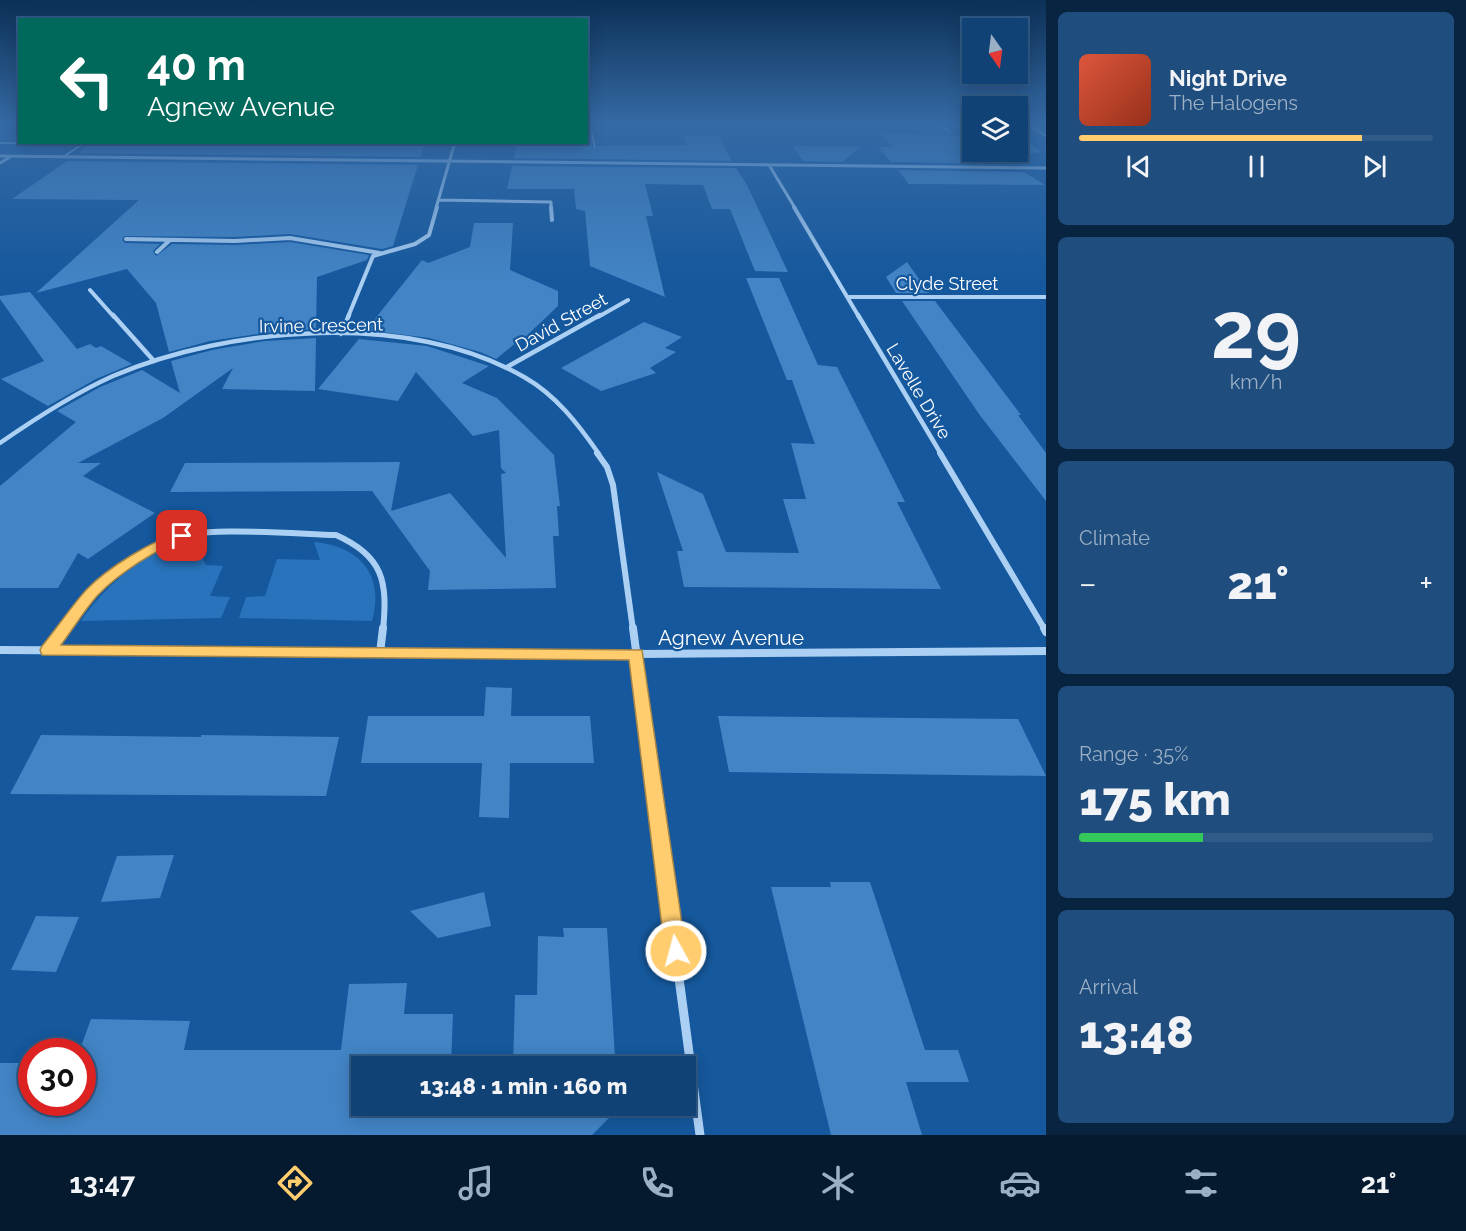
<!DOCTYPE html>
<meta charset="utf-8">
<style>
:root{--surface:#104276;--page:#1e4d7e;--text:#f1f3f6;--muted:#9cb0c5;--line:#305b88;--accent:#ffcd6e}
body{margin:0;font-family:Raleway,sans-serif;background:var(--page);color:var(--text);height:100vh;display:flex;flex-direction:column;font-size:22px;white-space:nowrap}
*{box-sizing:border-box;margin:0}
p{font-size:20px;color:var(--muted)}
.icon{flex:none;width:33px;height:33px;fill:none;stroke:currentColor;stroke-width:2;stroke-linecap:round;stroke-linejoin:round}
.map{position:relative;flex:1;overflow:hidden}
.drawer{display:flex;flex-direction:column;gap:12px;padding:12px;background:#092441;width:420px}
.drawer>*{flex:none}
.guide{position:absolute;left:18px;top:18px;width:570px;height:126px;border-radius:0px;box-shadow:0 3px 15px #0003,0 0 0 2px var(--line);background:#00695c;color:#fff;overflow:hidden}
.needle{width:39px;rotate:166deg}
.tools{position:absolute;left:962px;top:18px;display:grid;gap:12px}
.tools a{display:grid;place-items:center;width:66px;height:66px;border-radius:0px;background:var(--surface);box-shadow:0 3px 15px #0003,0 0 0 2px var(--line);font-size:30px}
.speed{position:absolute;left:18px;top:1038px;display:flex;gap:12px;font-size:30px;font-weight:700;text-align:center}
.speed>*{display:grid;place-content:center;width:78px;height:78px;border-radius:50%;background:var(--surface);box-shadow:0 3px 15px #0003,0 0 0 2px var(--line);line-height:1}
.speed .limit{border:9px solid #d22;background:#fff;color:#111}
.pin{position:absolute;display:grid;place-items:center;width:51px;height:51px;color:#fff;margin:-26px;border-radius:12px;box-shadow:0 3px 9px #0006}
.me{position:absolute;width:66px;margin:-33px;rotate:353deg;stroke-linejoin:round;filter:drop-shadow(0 0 4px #0008)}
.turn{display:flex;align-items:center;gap:21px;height:126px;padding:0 30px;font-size:27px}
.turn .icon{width:78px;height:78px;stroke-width:2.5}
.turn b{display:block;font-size:42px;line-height:51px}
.big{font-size:45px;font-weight:800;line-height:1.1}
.drawer .tile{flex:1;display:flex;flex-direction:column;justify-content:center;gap:9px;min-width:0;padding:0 21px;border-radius:9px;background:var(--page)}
.drawer .dial{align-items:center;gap:0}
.dial b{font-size:78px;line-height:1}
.song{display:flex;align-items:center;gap:18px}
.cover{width:72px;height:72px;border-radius:9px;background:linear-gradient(135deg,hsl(10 70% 55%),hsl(10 70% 35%))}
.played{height:6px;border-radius:3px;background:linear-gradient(90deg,var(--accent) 80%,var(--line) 80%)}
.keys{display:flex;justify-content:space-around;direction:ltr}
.heat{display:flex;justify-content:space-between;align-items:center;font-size:33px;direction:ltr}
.charge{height:9px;border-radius:4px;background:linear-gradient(90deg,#34c759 35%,var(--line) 0)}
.trip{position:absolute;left:351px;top:1056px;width:345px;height:60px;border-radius:0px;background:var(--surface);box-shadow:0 3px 15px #0003,0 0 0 2px var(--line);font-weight:800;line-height:60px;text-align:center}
.tabs{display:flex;height:96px;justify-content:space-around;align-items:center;background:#061a2f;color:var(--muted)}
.tabs .icon{width:42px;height:42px}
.tabs .on{color:var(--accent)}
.tabs b{font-size:27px;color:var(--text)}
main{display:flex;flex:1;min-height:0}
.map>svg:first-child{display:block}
</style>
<main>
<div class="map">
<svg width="1046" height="1135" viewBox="0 0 1046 1135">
<rect width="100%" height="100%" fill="#15589d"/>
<path fill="#2873bb" d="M 194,540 L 206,565 L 223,566 L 210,596 L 230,597 L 221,618 L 81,621 C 106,584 149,547 194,540 Z
M 314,542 C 360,546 385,575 372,621 L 239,618 L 246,597 L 265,596 L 277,559 L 320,560 Z"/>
<path fill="#4284c5" d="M 952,123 L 972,123 L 972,152 L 1017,152 L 1017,134 L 1042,152 L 1005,158 L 1013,164 L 891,162 L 878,147 L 893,147 L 881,134 L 968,136 Z
M 683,136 L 719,136 L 732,161 L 514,158 L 517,142 L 591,145 L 595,151 L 598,146 L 687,145 Z
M 93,142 L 295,142 L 424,145 L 420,157 L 78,153 Z
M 793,146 L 861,147 L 842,162 L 803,161 Z
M 67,161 L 418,165 L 393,246 L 382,249 L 290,234 L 235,237 L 124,236 L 122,240 L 125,243 L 160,244 L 153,251 L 156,256 L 172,244 L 235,245 L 290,242 L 369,255 L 367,260 L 317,277 L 316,329 L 264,333 L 210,341 L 169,352 L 156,303 L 127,269 L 36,293 L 139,200 L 12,199 Z
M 512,166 L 736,168 L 747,185 L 788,272 L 755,271 L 730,209 L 712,209 L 703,185 L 645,184 L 653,216 L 646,216 L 665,297 L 590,266 L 585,211 L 576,209 L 574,189 L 507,189 Z
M 898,170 L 1024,172 L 1045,185 L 909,184 Z
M 474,223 L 513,223 L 510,270 L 558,291 L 558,306 L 519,343 L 517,342 L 496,359 L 480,352 L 429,338 L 366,330 L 422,260 L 428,263 L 470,247 Z
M 907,262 L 929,293 L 896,293 L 886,277 Z
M 746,278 L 779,278 L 818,365 L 837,367 L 905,502 L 897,502 L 941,589 L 684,587 L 677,551 L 683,551 L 657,472 L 703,494 L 726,552 L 799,553 L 783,499 L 806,499 L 791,443 L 815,444 L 792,380 L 787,380 Z
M 30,292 L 77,349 L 90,344 L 96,348 L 101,346 L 132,364 L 96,379 L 48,406 L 1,379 L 44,361 L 0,299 L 0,296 Z
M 902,301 L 935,301 L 1021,415 L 1018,415 L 1046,453 L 1046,501 L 979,414 Z
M 644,322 L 682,337 L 665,348 L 676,352 L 650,368 L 656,373 L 601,391 L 561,368 Z
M 316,338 L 315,391 L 222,389 L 233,368 L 163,418 L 78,463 L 101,463 L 83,476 L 155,513 L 88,559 L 78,553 L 58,588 L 0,588 L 0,486 L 76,422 L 57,411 L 100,387 L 142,370 L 180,393 L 171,361 L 212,350 L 265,341 Z
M 359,339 L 427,346 L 489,366 L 462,383 L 497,398 L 554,455 L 560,506 L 557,506 L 559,536 L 553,536 L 556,588 L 428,590 L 430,571 L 372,491 L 170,492 L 185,463 L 400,462 L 391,511 L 450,493 L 506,558 L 501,474 L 506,473 L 501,468 L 499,430 L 473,436 L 416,372 L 398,401 L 318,389 Z
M 486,687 L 512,688 L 511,716 L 590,716 L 594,763 L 510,763 L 509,818 L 479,817 L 482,763 L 361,763 L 368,716 L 484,716 Z
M 718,716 L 1018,719 L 1046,776 L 729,772 Z
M 41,735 L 201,737 L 201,735 L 339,737 L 326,796 L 10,794 Z
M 174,855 L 160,898 L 101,902 L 117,856 Z
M 830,882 L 870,882 L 925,1050 L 958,1050 L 969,1082 L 906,1082 L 922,1135 L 831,1135 L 771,887 L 831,887 Z
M 484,892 L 491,926 L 438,938 L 410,911 Z
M 36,916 L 79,917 L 56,972 L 11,970 Z
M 563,928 L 607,928 L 615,1057 L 564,1057 L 572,1066 L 513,1066 L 515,995 L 537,995 L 538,936 L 564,937 Z
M 407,983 L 404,1014 L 453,1014 L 451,1066 L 462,1066 L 362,1066 L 362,1106 L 600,1106 L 609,1118 L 592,1135 L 0,1135 L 0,1063 L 32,1063 L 32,1102 L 82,1102 L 82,1052 L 79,1052 L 91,1019 L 190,1021 L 184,1050 L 341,1050 L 349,984 Z"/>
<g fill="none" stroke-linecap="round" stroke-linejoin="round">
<path stroke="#acd0f3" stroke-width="2" d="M 938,123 L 950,132
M 592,134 L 595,148
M 0,143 L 82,144
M 63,157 L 81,145"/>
<path stroke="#acd0f3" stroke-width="3" d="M 1026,123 L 1046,136
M 0,156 L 1046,168
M 0,163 L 10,157
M 769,165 L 795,208
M 439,200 L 551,202 L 551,208
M 436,208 L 455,142"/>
<path stroke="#acd0f3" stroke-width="4" d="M 551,207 L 552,220
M 794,207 L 859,317
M 126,239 L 235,241 L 290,238 L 380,253
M 157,252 L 170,240
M 90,290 L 114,317
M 848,297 L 1046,297
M 348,317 L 373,256 L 415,244 L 429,235 L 437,207
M 598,317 L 628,300"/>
<path stroke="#acd0f3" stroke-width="4.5" d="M 113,315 L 154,361
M 858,315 L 941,454
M 341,334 L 349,315
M 507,367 L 600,315
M 0,443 C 36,418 73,394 113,376 C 231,326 410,311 524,377 C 556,395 578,424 599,454"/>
<path stroke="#acd0f3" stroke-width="6" d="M 597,453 L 607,467 L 613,485 L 633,630
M 940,453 L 1045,630
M 63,630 C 91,593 123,559 166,540 C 201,525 295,534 336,535 C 383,556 388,581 383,630"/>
<path stroke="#acd0f3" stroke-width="8" d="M 633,628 L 663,852
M 1044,628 L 1046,632
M 0,650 L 636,654 L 1046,651
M 48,650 L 65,628
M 380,653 L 383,628"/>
<path stroke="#acd0f3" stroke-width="9" d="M 662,851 L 700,1135"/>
</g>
<linearGradient id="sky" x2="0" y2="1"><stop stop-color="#0c3056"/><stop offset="0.44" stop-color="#356aa5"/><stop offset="1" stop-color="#356aa5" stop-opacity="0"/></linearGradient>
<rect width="1046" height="281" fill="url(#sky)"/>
<path fill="#ffcd6e" stroke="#a68548" stroke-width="1.5" d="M 182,532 L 186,533 L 186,539 C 157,548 118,574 97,596 C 84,611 73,629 61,645 L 642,650 L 686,951 L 683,958 L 676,961 L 668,958 L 665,951 L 629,660 L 42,655 L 40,650 L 42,646 C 57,628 70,608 86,590 C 107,568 152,540 182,532 Z"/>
<g text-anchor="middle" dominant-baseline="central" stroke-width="4.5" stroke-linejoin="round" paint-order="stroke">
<g font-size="18" fill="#fff" stroke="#15589d">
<text x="947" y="283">Clyde Street</text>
<text transform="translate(561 322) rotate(-29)">David Street</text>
<text transform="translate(321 325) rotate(-1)">Irvine Crescent</text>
<text transform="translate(919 391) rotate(59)">Lavelle Drive</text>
</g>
<g font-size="21" fill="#fff" stroke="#15589d">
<text x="731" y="637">Agnew Avenue</text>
</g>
</g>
</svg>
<div class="tools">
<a><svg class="needle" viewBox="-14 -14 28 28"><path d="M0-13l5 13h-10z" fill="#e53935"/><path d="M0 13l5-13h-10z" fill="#9cb0c5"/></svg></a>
<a><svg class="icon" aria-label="layers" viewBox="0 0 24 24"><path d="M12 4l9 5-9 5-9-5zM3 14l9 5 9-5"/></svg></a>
</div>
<div class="speed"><div class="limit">30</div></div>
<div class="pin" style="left:182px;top:536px;background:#d93025"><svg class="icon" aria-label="arrive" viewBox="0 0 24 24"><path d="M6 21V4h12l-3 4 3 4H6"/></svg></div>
<svg class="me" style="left:676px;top:951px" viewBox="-20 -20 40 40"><circle r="17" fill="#ffcd6e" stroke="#fff" stroke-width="3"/><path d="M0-11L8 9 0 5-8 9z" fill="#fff"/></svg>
<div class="trip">13:48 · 1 min · 160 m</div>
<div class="guide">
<div class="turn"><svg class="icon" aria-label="left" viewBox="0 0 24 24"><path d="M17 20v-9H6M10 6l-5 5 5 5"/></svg><div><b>40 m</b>Agnew Avenue</div></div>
</div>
</div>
<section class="drawer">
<div class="tile">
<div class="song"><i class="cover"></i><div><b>Night Drive</b><p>The Halogens</p></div></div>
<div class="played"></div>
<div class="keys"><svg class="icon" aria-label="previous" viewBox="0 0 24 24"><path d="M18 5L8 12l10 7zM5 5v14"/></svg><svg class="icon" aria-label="pause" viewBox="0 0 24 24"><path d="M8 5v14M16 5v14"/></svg><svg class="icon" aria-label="next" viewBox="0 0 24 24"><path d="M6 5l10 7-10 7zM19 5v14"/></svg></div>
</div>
<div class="tile dial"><b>29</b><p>km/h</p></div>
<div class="tile"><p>Climate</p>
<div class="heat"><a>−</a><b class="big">21°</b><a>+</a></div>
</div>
<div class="tile"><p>Range · 35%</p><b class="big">175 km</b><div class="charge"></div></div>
<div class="tile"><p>Arrival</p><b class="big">13:48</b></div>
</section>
</main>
<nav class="tabs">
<b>13:47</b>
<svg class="icon on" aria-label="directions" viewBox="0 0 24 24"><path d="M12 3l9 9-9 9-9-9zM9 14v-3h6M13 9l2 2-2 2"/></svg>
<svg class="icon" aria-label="music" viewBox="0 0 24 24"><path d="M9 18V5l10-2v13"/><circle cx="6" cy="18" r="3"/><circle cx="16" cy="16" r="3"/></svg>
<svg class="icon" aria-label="phone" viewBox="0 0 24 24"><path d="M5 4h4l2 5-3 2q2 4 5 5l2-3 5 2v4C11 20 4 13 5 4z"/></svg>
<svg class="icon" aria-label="climate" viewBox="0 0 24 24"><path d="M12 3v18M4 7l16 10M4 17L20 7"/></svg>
<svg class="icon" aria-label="car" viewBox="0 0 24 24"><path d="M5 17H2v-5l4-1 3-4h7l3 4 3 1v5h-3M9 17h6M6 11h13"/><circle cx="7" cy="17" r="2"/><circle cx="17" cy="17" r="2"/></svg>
<svg class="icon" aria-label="filters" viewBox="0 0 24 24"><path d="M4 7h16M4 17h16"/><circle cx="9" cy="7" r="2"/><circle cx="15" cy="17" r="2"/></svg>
<b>21°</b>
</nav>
